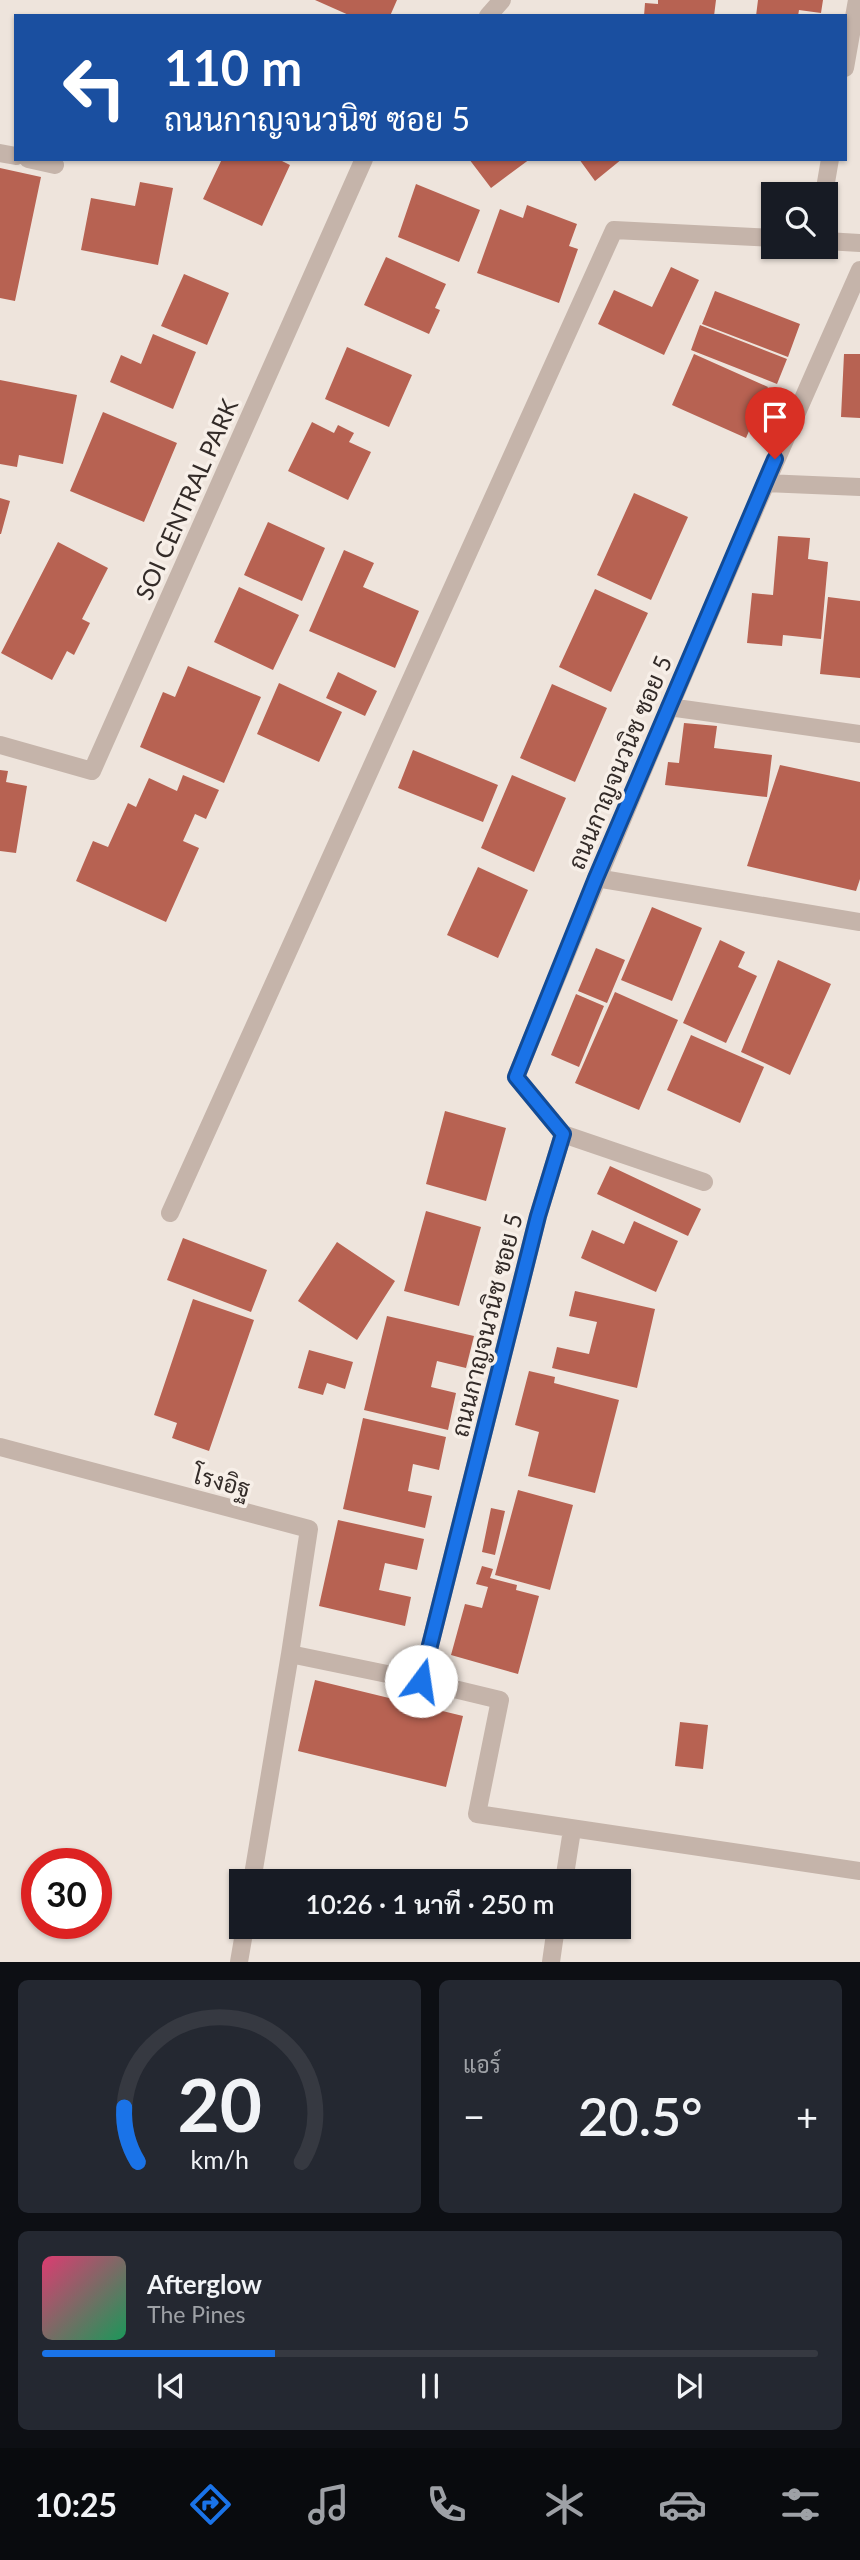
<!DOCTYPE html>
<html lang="th">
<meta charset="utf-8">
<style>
:root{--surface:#171b24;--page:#242831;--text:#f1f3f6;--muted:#9ea1a6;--line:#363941;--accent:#1a73e8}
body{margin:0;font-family:Lato,Sarabun,sans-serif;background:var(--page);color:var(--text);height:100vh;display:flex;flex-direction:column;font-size:26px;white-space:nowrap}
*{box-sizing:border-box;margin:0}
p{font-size:23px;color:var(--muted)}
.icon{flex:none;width:38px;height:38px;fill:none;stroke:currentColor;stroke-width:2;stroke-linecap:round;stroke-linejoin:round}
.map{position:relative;height:1962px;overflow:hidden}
.drawer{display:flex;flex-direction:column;gap:18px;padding:18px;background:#0d0f14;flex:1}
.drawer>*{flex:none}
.guide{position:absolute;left:14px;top:14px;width:833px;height:147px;border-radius:0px;box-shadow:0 2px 5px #0004;background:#1a4fa0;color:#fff;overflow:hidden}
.fabs{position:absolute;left:761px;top:182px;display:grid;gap:14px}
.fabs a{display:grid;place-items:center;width:77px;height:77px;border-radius:0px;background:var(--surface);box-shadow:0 2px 5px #0004;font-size:35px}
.speed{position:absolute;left:21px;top:1848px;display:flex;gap:14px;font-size:35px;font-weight:700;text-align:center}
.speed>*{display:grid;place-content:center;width:91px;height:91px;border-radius:50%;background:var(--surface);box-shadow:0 2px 5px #0004;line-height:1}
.speed .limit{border:10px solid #d22;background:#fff;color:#111}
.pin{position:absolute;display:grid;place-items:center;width:60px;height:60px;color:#fff;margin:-72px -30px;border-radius:50% 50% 50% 0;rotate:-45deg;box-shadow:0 0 7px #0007}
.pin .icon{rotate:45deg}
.me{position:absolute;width:77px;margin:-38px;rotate:14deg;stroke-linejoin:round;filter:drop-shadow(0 0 5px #0008)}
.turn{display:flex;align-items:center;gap:24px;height:147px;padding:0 35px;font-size:32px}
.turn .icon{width:91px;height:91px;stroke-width:2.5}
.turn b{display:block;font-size:49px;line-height:60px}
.big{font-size:52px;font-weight:600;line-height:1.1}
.drawer .tile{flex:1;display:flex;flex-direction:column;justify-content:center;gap:10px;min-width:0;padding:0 24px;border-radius:10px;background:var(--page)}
.drawer .dial{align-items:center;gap:0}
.dial svg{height:182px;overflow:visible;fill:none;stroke:var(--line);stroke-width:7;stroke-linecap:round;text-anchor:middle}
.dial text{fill:var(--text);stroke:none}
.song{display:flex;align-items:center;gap:21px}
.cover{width:84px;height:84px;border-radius:10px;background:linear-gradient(135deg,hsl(340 70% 55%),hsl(150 70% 35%))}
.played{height:7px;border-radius:4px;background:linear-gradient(90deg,var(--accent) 30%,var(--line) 30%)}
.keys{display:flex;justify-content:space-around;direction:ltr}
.heat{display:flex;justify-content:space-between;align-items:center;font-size:38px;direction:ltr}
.drawer .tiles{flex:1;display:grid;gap:18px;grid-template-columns:1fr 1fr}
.tile:last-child{grid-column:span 2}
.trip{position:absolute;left:229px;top:1869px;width:402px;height:70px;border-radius:0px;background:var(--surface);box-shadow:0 2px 5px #0004;font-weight:600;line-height:70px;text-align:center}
.tabs{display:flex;height:112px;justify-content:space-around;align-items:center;background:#090b0e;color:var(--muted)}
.tabs .icon{width:49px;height:49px}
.tabs .selected{color:var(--accent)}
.tabs b{font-size:32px;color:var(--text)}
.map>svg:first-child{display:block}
</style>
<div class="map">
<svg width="860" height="1962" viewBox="0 0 860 1962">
<rect width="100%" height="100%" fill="#eee4dc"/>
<path fill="#b76252" d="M 315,0 L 397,0 L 390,16 L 351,16 Z
M 658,0 L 716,0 L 714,16 L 644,16 L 645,3 L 658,4 Z
M 758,0 L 823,0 L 821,13 L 799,10 L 798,16 L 756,16 Z
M 222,159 L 278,159 L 290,165 L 262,226 L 203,199 Z
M 469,159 L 530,159 L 491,188 Z
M 579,159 L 622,159 L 595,181 Z
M 0,168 L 41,177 L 15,301 L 0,298 Z
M 140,182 L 173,188 L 158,265 L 81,250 L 91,198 L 135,206 Z
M 416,184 L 480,210 L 459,262 L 398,237 Z
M 527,205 L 577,224 L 569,246 L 578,249 L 559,303 L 477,273 L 500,209 L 523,218 Z
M 386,257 L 446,284 L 435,308 L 440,310 L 429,334 L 364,305 Z
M 671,267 L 699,280 L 664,355 L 598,324 L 614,290 L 652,307 Z
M 184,274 L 229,293 L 207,345 L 161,326 Z
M 715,291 L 800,324 L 788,357 L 702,324 Z
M 700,325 L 787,359 L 777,384 L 691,350 Z
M 153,334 L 196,352 L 173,409 L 110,382 L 121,355 L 141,364 Z
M 347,347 L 412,375 L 389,427 L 325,399 Z
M 694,354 L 768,387 L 746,438 L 672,405 Z
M 844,354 L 860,354 L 860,418 L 841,417 Z
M 0,380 L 77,395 L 63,464 L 19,455 L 17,467 L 0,464 Z
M 103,412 L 177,443 L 144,522 L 70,491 Z
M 312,422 L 334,433 L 338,425 L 354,433 L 349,442 L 371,452 L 348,500 L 288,471 Z
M 634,493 L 688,517 L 651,600 L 597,575 Z
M 0,498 L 10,501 L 1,534 L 0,534 Z
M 268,522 L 325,548 L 302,601 L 244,575 Z
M 778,536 L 810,538 L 808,559 L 828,562 L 821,639 L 783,635 L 782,646 L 747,643 L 752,593 L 773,595 Z
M 58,542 L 108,568 L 82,619 L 90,623 L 74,655 L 67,651 L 52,680 L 1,653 Z
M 344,550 L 374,563 L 363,587 L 419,611 L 395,668 L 309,631 Z
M 239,587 L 299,615 L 273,670 L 214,642 Z
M 595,589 L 648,613 L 611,692 L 559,667 Z
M 828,597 L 860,601 L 860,678 L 820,674 Z
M 188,666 L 261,697 L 224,783 L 140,747 L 163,692 L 175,697 Z
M 338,672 L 377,691 L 365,716 L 326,698 Z
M 279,683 L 342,712 L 319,762 L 257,734 Z
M 552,684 L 607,708 L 575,782 L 520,758 Z
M 684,723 L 717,726 L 714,748 L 772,755 L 767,797 L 665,785 L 668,762 L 679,763 Z
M 413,750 L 498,785 L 483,822 L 398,788 Z
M 780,765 L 860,782 L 860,879 L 856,891 L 747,866 Z
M 0,770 L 8,771 L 6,782 L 27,786 L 16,853 L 0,851 Z
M 183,775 L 219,790 L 206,819 L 195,814 L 183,841 L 199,848 L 166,922 L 76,881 L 93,841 L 108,847 L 128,803 L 136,807 L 149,778 L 177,791 Z
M 512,775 L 566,798 L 534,872 L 481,848 Z
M 478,867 L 528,890 L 498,958 L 447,935 Z
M 652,907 L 702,928 L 672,1001 L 621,980 Z
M 720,940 L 745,952 L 738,967 L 757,976 L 726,1043 L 683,1023 Z
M 596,948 L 625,960 L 607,1003 L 578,991 Z
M 778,960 L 831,984 L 790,1075 L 741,1052 Z
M 615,992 L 678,1020 L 639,1110 L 575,1083 Z
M 576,994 L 604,1006 L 579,1067 L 551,1055 Z
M 691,1035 L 764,1067 L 740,1123 L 667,1090 Z
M 445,1111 L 506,1128 L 486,1201 L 426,1184 Z
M 610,1166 L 701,1209 L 688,1236 L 597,1194 Z
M 426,1211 L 481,1227 L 459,1306 L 404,1291 Z
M 634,1221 L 678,1241 L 656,1292 L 581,1258 L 592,1230 L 624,1244 Z
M 183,1238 L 267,1270 L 251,1312 L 167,1280 Z
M 337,1242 L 395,1281 L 357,1340 L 298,1301 Z
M 575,1291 L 655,1309 L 637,1388 L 552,1368 L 557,1347 L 589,1354 L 597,1322 L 569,1316 Z
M 193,1299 L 254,1320 L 209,1451 L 172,1438 L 177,1423 L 154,1415 Z
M 387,1316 L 474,1336 L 466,1368 L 437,1361 L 431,1387 L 456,1393 L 448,1430 L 364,1410 Z
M 309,1350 L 353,1362 L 345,1389 L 327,1383 L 323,1395 L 298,1388 Z
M 529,1371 L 555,1377 L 554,1383 L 619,1400 L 595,1493 L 528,1476 L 539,1432 L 515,1425 Z
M 363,1418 L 446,1437 L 439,1470 L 413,1464 L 408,1491 L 432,1496 L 425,1528 L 343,1509 Z
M 518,1490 L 573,1505 L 550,1590 L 495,1575 Z
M 491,1508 L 505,1511 L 495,1555 L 482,1552 Z
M 338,1520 L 424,1539 L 417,1570 L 385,1563 L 379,1590 L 411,1597 L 405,1626 L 319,1606 Z
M 482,1566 L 493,1569 L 490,1578 L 517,1585 L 516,1590 L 539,1596 L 518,1674 L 451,1655 L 465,1604 L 482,1608 L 488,1587 L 476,1584 Z
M 315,1680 L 463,1716 L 446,1787 L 298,1751 Z
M 680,1722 L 708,1725 L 703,1769 L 675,1766 Z"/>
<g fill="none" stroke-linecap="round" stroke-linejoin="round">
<path stroke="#c5b4aa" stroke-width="18" d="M 488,16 L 502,0
M 845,68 L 857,0
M 0,153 L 16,156
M 28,159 L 55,165
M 824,194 L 830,159
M 826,241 L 860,243
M 860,270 C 741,537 626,806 516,1077 L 563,1134 L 538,1216 L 421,1681 L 500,1700 L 477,1814 L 860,1871
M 765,483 L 860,487
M 669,707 L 860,734
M 0,745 L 92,771 L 364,159
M 596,878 L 860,922
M 563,1134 L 704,1182
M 170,1213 L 614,230 L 774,238
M 0,1447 L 309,1529 L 290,1654
M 252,1881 L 290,1654 L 421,1681
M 564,1881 L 572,1830
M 239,1962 L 245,1927
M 551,1962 L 556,1927"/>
</g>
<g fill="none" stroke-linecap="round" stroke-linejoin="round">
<defs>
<path id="route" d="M 421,1681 L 538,1216 L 563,1134 L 516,1077 L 596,878 L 775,459"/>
</defs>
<use href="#route" stroke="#114b97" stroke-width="18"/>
<use href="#route" stroke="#1a73e8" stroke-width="12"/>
</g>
<g text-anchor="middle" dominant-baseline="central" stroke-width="7" stroke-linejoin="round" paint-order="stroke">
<g font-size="24" fill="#332b28" stroke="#f7efe8">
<text transform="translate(186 499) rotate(-66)">SOI CENTRAL PARK</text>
<text transform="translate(619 762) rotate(-67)">ถนนกาญจนวนิช ซอย 5</text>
<text transform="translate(486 1325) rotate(-76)">ถนนกาญจนวนิช ซอย 5</text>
<text transform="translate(222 1481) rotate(15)">โรงอิฐ</text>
</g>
</g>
</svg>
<div class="fabs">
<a><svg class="icon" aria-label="search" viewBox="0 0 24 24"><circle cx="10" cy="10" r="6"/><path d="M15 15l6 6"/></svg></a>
</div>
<div class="speed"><div class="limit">30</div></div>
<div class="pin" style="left:775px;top:459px;background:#d93025"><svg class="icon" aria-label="arrive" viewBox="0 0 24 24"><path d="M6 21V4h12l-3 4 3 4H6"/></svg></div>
<svg class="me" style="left:421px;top:1681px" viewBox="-20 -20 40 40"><circle r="19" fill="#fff"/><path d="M0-13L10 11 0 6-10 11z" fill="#1a73e8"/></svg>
<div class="trip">10:26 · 1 นาที · 250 m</div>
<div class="guide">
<div class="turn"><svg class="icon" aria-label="left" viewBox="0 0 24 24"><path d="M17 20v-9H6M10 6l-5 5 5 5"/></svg><div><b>110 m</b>ถนนกาญจนวนิช ซอย 5</div></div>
</div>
</div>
<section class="drawer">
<div class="tiles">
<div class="tile dial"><svg viewBox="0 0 100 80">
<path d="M14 69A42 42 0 1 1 86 69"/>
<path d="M14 69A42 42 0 0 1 8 45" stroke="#1a73e8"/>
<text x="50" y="56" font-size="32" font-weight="700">20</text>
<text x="50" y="72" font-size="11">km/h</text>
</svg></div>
<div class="tile"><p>แอร์</p>
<div class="heat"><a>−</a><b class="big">20.5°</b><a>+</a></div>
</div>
<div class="tile">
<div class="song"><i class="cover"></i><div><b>Afterglow</b><p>The Pines</p></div></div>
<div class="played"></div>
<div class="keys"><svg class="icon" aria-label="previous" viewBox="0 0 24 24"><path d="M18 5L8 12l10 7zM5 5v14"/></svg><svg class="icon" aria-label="pause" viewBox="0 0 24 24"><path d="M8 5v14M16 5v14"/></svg><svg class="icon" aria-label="next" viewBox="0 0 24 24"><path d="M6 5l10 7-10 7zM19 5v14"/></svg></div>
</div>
</div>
</section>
<nav class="tabs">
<b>10:25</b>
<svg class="icon selected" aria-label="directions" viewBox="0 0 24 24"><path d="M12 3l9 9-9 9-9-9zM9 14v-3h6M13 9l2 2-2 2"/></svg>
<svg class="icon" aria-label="music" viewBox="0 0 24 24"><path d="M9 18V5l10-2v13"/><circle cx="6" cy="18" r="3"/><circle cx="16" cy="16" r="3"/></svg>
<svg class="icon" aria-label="phone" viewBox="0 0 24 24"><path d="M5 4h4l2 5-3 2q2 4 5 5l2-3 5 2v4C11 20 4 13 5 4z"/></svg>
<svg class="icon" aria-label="climate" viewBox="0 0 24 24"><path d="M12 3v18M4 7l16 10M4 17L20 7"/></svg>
<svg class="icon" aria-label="car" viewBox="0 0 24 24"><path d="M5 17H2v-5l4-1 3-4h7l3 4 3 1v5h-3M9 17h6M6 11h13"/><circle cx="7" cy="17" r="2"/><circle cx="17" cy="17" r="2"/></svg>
<svg class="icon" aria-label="filters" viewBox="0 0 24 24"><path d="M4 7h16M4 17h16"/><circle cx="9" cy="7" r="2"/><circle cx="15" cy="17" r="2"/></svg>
</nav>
